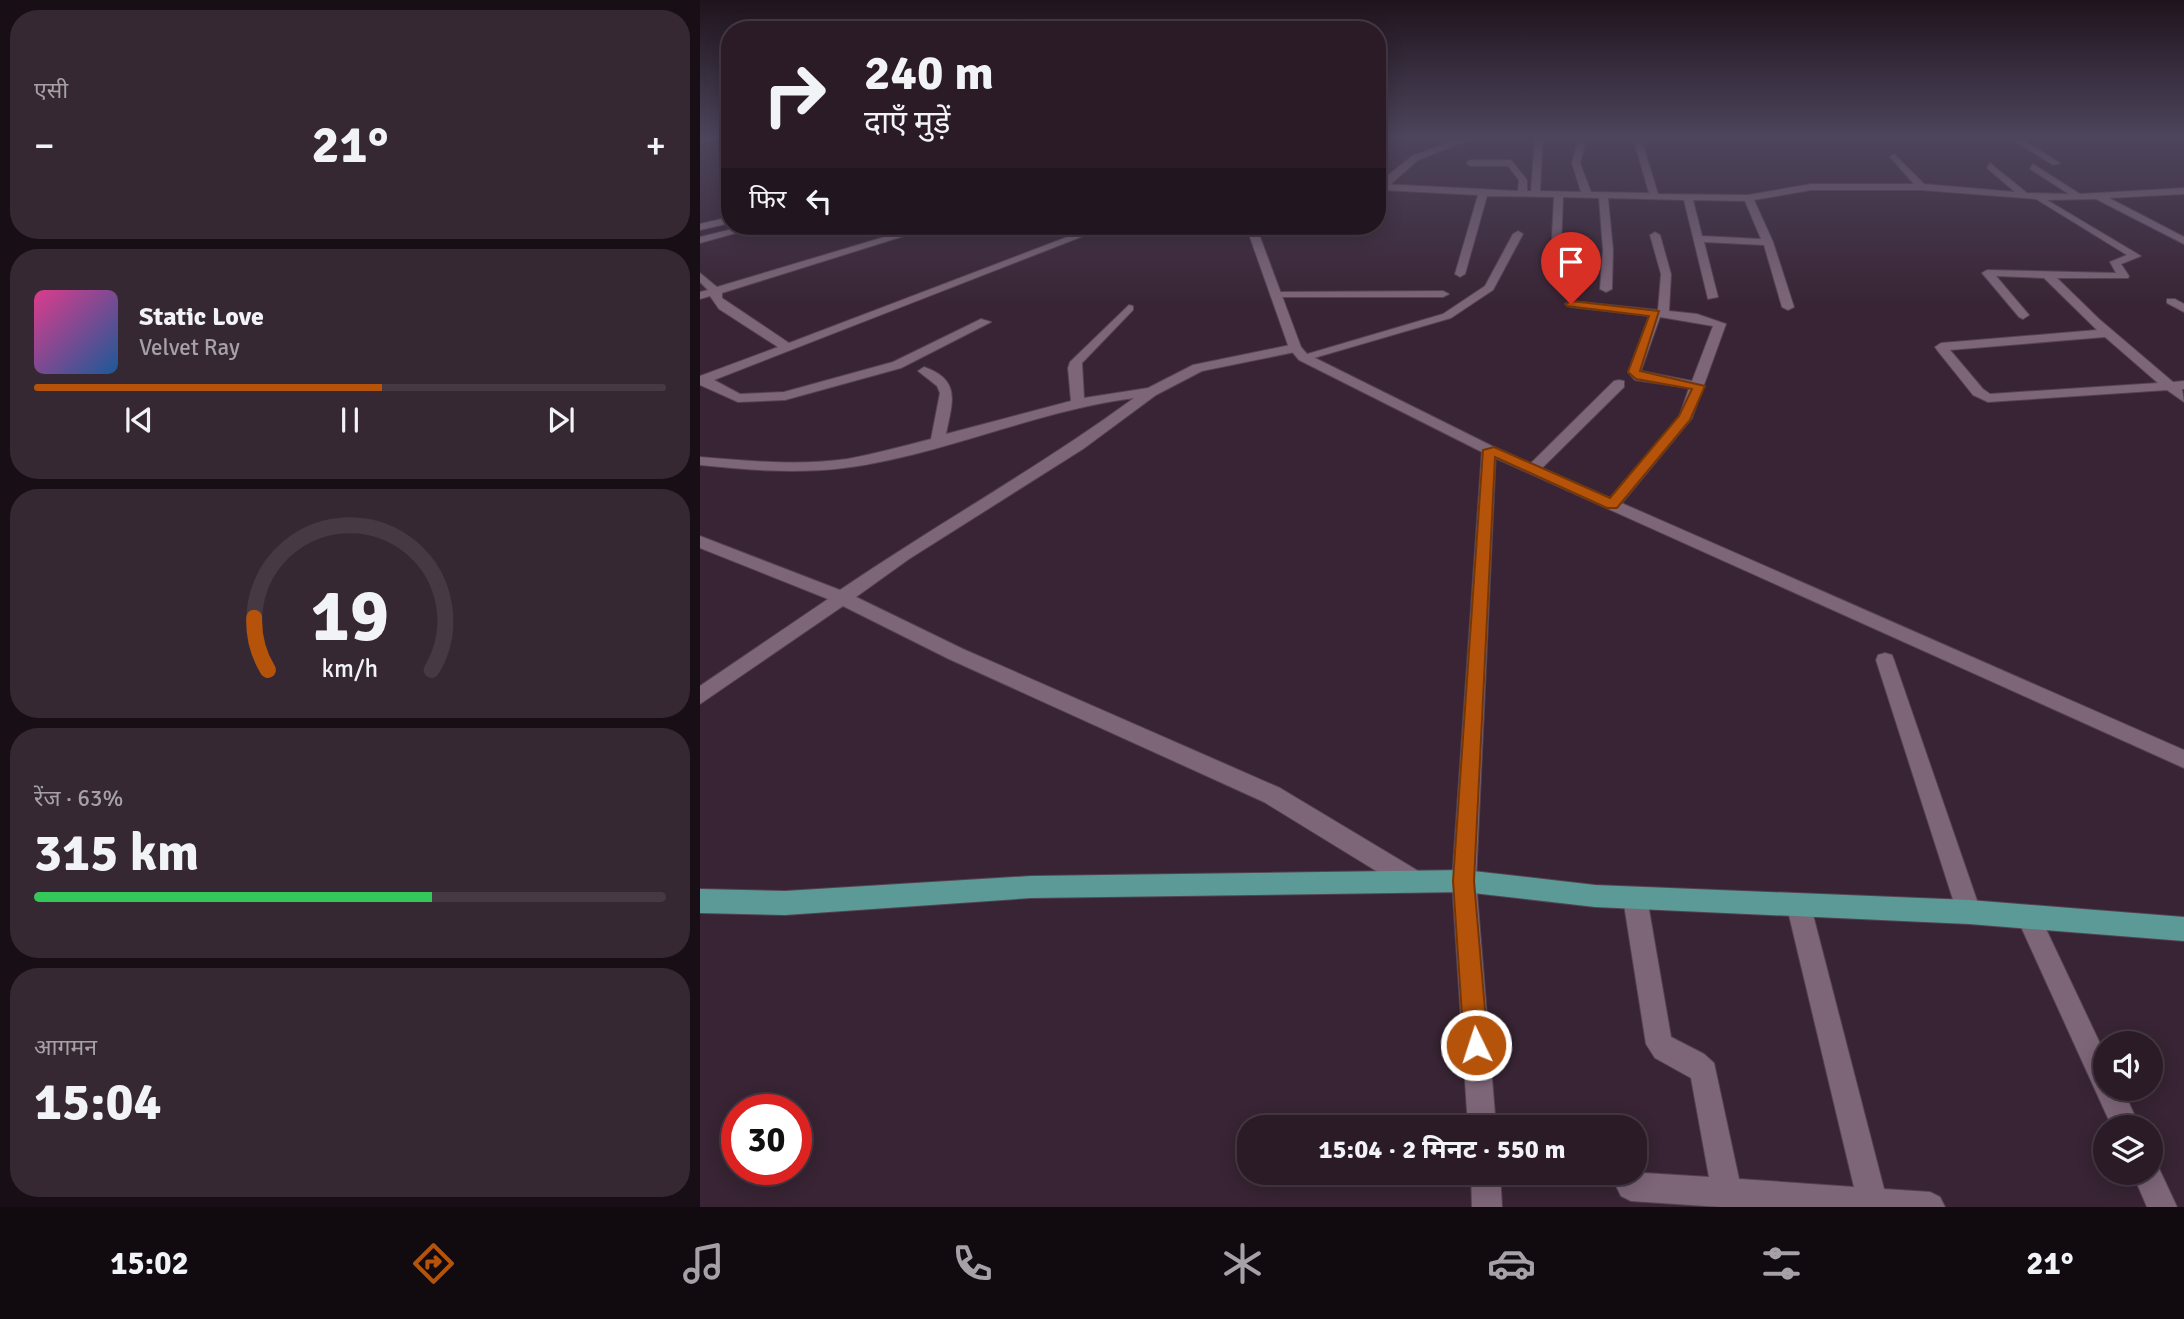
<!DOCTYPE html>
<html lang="hi">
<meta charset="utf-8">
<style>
:root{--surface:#2a1b27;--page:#362833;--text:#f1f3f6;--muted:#a5a1a7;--line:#463944;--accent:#b45309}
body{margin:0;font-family:Signika,"Noto Sans Devanagari",sans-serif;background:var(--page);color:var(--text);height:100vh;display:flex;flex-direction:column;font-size:26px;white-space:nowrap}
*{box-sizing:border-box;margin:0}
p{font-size:23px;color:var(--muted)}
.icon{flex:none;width:38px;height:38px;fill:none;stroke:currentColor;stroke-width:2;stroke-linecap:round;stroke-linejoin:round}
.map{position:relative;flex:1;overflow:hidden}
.side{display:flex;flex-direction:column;gap:10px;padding:10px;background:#170f15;width:700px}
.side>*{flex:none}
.top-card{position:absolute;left:21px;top:21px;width:665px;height:214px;border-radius:28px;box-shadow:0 4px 18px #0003,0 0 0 2px var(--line);background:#2a1b27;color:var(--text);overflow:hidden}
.tools{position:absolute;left:1393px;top:1031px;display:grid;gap:14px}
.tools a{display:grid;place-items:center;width:70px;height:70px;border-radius:50%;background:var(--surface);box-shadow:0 4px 18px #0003,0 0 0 2px var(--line);font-size:35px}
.speed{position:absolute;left:21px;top:1094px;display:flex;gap:14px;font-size:35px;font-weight:700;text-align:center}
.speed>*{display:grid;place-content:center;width:91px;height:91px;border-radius:50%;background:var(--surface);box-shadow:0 4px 18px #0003,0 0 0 2px var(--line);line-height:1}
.speed .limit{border:10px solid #d22;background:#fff;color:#111}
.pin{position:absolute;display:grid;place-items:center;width:60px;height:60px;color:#fff;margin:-72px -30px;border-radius:50% 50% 50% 0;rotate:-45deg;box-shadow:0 0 7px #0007}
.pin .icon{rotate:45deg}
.me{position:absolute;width:77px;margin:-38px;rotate:356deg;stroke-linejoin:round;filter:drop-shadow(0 0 5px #0008)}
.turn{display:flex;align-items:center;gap:24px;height:147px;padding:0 28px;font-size:32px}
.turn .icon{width:91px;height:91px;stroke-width:2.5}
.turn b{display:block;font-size:49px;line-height:60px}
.then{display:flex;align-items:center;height:66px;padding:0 28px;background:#0003;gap:14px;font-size:26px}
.big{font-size:52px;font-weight:700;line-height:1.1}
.side .card{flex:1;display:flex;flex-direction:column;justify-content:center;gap:10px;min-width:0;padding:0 24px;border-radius:28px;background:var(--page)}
.side .dial{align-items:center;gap:0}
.dial svg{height:182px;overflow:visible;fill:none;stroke:var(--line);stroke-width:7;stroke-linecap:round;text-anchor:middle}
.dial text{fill:var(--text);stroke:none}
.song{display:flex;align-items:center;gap:21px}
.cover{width:84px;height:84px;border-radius:10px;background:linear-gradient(135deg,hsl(330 70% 55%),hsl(210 70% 35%))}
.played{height:7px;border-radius:4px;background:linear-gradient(90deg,var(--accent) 55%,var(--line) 55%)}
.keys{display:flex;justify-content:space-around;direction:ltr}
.heat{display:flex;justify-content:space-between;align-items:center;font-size:38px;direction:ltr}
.charge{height:10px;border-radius:5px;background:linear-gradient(90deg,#34c759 63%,var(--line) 0)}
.trip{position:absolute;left:537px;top:1115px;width:410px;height:70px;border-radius:28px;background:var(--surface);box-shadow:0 4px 18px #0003,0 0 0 2px var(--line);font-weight:700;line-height:70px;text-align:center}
.tabs{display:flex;height:112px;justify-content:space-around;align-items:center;background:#110b10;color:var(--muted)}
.tabs .icon{width:49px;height:49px}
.tabs .active{color:var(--accent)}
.tabs b{font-size:32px;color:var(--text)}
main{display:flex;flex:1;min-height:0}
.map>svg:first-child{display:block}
</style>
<main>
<section class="side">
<div class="card"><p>एसी</p>
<div class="heat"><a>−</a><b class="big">21°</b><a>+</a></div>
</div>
<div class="card">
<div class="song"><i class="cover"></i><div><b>Static Love</b><p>Velvet Ray</p></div></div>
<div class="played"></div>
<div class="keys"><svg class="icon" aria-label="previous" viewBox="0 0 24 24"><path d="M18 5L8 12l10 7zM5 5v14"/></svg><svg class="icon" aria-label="pause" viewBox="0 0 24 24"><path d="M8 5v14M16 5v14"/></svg><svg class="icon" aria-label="next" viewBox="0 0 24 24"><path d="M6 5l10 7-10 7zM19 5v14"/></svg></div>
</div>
<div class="card dial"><svg viewBox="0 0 100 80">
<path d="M14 69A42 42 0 1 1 86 69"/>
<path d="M14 69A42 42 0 0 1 8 46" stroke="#b45309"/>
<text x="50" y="56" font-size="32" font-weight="700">19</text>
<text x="50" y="72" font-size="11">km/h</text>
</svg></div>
<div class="card"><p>रेंज · 63%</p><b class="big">315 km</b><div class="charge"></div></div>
<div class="card"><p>आगमन</p><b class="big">15:04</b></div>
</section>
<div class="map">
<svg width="1484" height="1207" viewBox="0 0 1484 1207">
<rect width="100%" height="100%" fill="#382434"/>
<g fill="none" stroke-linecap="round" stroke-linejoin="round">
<defs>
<path id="minor" d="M 9,136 L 25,136 L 0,143 L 0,139 Z
M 835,136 L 843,136 L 840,191 L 881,192 L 872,163 L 877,145 L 881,143 L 885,145 L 880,163 L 891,192 L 949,193 L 935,145 L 939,143 L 943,145 L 958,194 L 1048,195 L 1111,184 L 1214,184 L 1190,157 L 1194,154 L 1224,184 L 1315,192 L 1287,168 L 1290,163 L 1327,193 L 1369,194 L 1330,169 L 1333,164 L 1380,194 L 1484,188 L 1484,194 L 1409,198 L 1484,237 L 1484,244 L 1396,199 L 1347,200 L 1441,256 L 1421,264 L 1429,276 L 1428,278 L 1357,278 L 1399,319 L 1473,382 L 1484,381 L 1484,389 L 1482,389 L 1484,402 L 1467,390 L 1288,402 L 1273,395 L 1237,350 L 1235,347 L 1241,343 L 1397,330 L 1344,278 L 1296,276 L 1329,315 L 1323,319 L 1319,317 L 1282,273 L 1287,270 L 1416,273 L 1410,262 L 1427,255 L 1336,199 L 1221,190 L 1111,190 L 1054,200 L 1073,242 L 1094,307 L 1088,310 L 1082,307 L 1064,245 L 1004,242 L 1018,297 L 1008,299 L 984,200 L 908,198 L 913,250 L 912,289 L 906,292 L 900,289 L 903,250 L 899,198 L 863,197 L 860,277 L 855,280 L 850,277 L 854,197 L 787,196 L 765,274 L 760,277 L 755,274 L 778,195 L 682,190 L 677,187 L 682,184 L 818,191 L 819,180 L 808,166 L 770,166 L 766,163 L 770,160 L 811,160 L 827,180 L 827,191 L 831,191 ZM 993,200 L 1045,201 L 1061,239 L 1002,236 ZM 1405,337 L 1458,383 L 1290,394 L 1283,389 L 1250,350 Z
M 1307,136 L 1317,136 L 1360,163 L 1353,165 Z
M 30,217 L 30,223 L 0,230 L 0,224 Z
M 45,226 L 61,226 L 0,243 L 0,237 Z
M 221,226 L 236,226 L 22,293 L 22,298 L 89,343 L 396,226 L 409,226 L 14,380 L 40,394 L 84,392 L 193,362 L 281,319 L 291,322 L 201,368 L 85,400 L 38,402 L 0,385 L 0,376 L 78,347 L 19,309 L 10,296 L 0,299 L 0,292 L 8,290 L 0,282 L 0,273 L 17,287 Z
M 818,231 L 823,234 L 793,290 L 751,318 L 607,360 L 597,357 L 743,314 L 785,286 L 813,234 Z
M 955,232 L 960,235 L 971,274 L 969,311 L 997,314 L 1026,324 L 992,418 L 917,509 L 912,510 L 904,505 L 979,417 L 989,388 L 935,380 L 928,372 L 949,316 L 871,307 L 865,304 L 871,301 L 958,310 L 961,274 L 950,235 ZM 960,317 L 1013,326 L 992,381 L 941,371 Z
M 577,292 L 743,291 L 749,294 L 743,297 L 573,297 L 573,293 Z
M 1467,299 L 1475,299 L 1484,304 L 1484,312 L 1467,303 Z
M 429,305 L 433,306 L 433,310 L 382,363 L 384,398 L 448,388 L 493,365 L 595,344 L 601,348 L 595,352 L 502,371 L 456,395 L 383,449 L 209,559 L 156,597 L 263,649 L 580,788 L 720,872 L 724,880 L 720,888 L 712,891 L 704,888 L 564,802 L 249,659 L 143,606 L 0,704 L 0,686 L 128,599 L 0,548 L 0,536 L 140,590 C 237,524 340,467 434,398 C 335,411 243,455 144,468 C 96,474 48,470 0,465 L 0,457 C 49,461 98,466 147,459 C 175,454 203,446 231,439 L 240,393 L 237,386 L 218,371 L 224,367 C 262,380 252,403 246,434 L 371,401 L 368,368 L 370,362 Z
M 919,380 L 924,381 L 924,387 L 838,472 L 828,472 L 828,466 L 914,381 Z
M 789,446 L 796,450 L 776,881 L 796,1127 L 768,1127 L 752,881 L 782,450 Z
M 1185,653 L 1192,655 L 1194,660 L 1281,912 L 1277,920 L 1269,924 L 1261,920 L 1257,912 L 1176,660 L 1178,655 Z
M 935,887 L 943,890 L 947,898 L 971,1037 L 1004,1054 L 1014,1063 L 1039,1179 L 1154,1187 L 1087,907 L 1091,899 L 1099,895 L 1107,899 L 1111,907 L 1184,1189 L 1230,1192 L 1240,1197 L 1245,1207 L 1021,1207 L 931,1201 L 921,1196 L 916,1186 L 921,1176 L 928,1172 L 1009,1177 L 991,1078 L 955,1058 L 946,1044 L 923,898 L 927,890 Z
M 1329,906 L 1337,910 L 1405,1054 L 1405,1088 L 1422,1088 L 1440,1127 L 1412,1127 L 1317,918 L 1321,910 Z
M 1451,1159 L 1456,1162 L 1477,1207 L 1447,1207 L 1432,1172 L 1451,1172 Z
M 771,1172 L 800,1172 L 802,1207 L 772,1207 Z"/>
<path id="tertiary" d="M 766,136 L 779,136 L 718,160 L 685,189 L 677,190 L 677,184 L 712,156 Z
M 546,226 L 556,226 L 601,347 L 607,354 L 794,447 L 1484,750 L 1484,768 L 784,453 L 599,360 L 589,348 Z"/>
<path id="primary" d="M 764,870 L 895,885 L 1269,900 L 1484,917 L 1484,941 L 1269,924 L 895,907 L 764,892 L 331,898 L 85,915 L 0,913 L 0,889 L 85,891 L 331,876 Z"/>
</defs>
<use href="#minor" stroke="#544351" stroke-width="2"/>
<use href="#tertiary" stroke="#544351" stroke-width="2"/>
<use href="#primary" stroke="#544351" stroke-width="2"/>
<use href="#minor" fill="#7e6679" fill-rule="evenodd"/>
<use href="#tertiary" fill="#7e6679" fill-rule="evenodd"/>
<use href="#primary" fill="#5c9a97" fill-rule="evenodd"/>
</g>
<linearGradient id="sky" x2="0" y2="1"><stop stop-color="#1f141d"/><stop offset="0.45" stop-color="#4d455c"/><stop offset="1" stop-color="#4d455c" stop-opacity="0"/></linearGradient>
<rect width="1484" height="305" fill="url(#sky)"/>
<path fill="#b45309" stroke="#753606" stroke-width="2" d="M 871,301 L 959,311 L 940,371 L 1005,386 L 990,420 L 917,508 L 907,508 L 795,457 L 774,881 L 788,1045 L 784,1054 L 776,1057 L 767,1054 L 764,1045 L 753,881 L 783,450 L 794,447 L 910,498 L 979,416 L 992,389 L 936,379 L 928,372 L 949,316 L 867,306 L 866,304 Z"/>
</svg>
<div class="tools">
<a><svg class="icon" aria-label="sound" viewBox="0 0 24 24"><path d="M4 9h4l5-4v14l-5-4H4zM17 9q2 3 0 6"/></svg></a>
<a><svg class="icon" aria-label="layers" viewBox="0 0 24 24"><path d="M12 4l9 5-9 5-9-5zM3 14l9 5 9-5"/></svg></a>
</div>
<div class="speed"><div class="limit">30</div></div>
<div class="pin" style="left:871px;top:304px;background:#d93025"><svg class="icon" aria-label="arrive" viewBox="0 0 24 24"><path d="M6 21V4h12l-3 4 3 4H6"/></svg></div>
<svg class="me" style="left:776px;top:1045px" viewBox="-20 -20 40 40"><circle r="17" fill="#b45309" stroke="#fff" stroke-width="3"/><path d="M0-11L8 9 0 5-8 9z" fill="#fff"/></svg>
<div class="trip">15:04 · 2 मिनट · 550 m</div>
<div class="top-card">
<div class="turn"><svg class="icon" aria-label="right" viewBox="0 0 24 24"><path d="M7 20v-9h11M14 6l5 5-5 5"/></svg><div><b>240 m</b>दाएँ मुड़ें</div></div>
<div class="then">फिर<svg class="icon" aria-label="left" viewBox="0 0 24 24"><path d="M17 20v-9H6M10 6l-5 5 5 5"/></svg></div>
</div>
</div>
</main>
<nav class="tabs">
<b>15:02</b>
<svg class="icon active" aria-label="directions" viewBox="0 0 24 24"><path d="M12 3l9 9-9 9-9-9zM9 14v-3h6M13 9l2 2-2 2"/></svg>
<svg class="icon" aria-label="music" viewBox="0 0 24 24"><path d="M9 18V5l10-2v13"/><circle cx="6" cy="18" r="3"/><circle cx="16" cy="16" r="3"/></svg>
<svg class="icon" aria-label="phone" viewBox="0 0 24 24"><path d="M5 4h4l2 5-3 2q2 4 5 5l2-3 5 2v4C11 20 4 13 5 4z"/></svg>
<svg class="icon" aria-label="climate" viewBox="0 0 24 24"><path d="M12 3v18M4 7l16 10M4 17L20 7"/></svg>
<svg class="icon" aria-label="car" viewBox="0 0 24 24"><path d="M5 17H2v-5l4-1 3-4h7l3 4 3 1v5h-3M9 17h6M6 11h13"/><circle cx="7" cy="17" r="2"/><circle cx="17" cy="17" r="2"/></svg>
<svg class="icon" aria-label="filters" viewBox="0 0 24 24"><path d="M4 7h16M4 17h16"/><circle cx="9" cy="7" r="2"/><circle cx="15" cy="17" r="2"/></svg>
<b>21°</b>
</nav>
